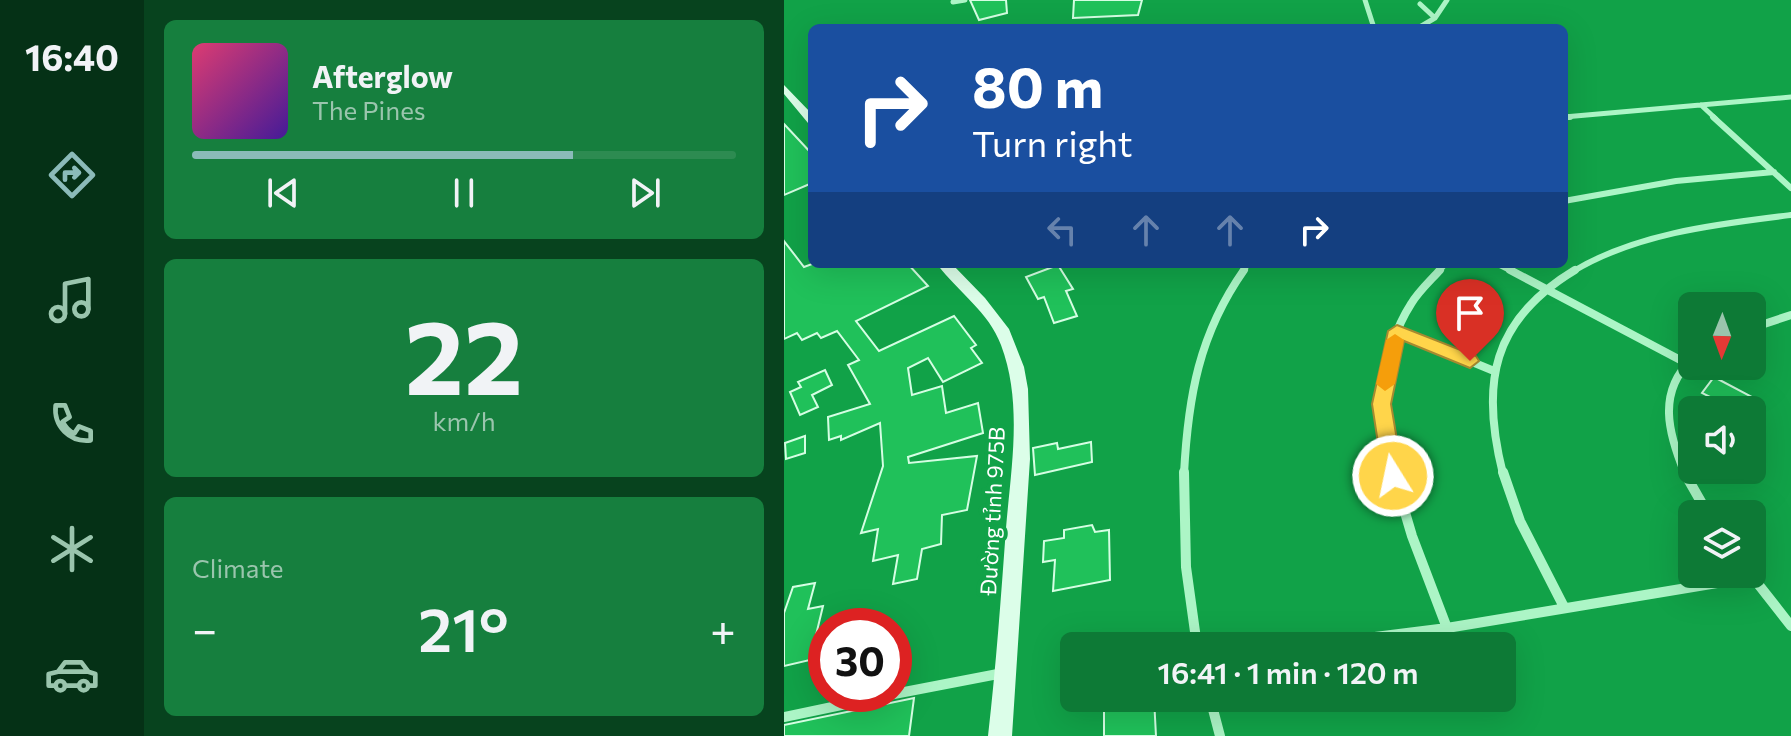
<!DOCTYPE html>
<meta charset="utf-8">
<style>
:root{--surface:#0d7a36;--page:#167f3e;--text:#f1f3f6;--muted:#9ac5ad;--line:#2d8b51;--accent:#8bbbb9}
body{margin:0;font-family:Commissioner,sans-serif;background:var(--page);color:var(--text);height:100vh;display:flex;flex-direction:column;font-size:30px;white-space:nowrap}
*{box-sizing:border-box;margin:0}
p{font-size:26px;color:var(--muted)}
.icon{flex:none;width:44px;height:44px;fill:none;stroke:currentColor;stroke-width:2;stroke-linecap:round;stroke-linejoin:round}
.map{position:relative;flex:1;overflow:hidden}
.side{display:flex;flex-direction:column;gap:20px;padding:20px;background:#07431e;width:640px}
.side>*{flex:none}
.top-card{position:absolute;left:24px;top:24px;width:760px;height:244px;border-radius:12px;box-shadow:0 8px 32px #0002;background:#1a4fa0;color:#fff;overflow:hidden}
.needle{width:52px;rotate:181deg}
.tools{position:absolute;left:894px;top:292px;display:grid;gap:16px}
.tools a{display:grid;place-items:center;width:88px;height:88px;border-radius:12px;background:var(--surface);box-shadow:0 8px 32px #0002;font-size:40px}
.speed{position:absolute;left:24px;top:608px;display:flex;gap:16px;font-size:40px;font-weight:700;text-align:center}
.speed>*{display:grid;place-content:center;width:104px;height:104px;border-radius:50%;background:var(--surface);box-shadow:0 8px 32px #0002;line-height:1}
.speed .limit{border:12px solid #d22;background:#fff;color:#111}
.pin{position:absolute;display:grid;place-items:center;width:68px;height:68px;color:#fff;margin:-82px -34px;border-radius:50% 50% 50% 0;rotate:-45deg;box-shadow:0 0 8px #0007}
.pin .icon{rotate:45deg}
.me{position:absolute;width:88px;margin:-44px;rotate:350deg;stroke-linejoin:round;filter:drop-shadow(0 0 6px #0008)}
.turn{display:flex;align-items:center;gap:28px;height:168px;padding:0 32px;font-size:36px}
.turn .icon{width:104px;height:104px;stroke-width:2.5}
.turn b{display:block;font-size:56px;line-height:68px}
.lanes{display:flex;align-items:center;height:76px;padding:0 32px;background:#0003;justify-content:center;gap:40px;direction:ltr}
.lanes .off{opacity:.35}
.big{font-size:60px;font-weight:600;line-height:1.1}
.side .tile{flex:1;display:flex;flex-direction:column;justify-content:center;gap:12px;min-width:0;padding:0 28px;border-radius:12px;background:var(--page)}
.side .dial{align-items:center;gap:0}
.dial b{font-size:104px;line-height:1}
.song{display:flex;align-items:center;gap:24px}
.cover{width:96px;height:96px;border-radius:12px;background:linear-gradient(135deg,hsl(340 70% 55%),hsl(260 70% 35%))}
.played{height:8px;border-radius:4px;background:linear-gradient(90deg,var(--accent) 70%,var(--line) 70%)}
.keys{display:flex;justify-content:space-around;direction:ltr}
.heat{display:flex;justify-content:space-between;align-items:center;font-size:44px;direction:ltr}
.trip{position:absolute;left:276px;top:632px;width:456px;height:80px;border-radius:12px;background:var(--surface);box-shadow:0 8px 32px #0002;font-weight:600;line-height:80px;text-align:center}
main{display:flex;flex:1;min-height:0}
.menu{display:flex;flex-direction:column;width:144px;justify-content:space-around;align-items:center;background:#053116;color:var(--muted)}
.menu .icon{width:56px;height:56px}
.menu .current{color:var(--accent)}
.menu b{font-size:36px;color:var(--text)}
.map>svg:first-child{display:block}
</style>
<main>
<nav class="menu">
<b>16:40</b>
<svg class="icon current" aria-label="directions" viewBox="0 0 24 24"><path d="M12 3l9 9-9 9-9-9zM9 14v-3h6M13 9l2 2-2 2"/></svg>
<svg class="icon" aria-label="music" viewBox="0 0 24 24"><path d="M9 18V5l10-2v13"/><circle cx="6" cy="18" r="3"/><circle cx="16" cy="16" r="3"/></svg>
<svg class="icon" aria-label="phone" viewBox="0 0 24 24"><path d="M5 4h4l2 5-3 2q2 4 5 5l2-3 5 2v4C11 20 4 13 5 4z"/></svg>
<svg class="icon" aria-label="climate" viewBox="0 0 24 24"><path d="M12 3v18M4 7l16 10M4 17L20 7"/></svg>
<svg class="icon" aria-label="car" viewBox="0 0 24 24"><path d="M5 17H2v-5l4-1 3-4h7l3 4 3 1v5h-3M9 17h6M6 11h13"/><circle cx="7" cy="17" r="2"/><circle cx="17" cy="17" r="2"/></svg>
</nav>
<section class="side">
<div class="tile">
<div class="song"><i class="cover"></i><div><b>Afterglow</b><p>The Pines</p></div></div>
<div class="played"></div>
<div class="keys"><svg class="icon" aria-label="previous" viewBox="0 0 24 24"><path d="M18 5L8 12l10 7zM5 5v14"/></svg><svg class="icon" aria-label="pause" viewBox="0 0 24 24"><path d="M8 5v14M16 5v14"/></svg><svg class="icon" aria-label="next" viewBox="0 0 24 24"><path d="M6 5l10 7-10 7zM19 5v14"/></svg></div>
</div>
<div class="tile dial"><b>22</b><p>km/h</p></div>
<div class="tile"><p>Climate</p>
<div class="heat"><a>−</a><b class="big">21°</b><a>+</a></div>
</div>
</section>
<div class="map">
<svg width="1007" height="736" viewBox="0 0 1007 736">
<rect width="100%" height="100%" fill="#11a248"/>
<path fill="#20c15a" stroke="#d5fee3" stroke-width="2" d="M 186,0 L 222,0 L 223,13 L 195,20 Z
M 290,0 L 358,0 L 354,15 L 289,18 Z
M 0,124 L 28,154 L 28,183 L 0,195 Z
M 0,241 L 20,267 L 28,264 L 124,264 L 144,286 L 72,321 L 95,351 L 170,316 L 192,345 L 187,348 L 198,363 L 159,382 L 144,358 L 124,368 L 128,395 L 158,386 L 162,413 L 194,403 L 199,433 L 124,457 L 125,463 L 193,456 L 183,510 L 158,515 L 157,544 L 138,549 L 133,579 L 109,584 L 114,555 L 89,561 L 94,529 L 77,533 L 99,466 L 96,423 L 57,440 L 57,436 L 45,440 L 44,417 L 86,404 L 64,365 L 75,360 L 53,331 L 37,338 L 33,333 L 18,340 L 13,333 L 0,339 Z
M 274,265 L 289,289 L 282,291 L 293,316 L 270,323 L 260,297 L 254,299 L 242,277 Z
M 41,370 L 48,385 L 28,395 L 34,407 L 16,415 L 6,392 L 17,387 L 14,382 Z
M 930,377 L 970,398 L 962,410 L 938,410 L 931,406 L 934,401 L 918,393 Z
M 21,436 L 21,453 L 2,459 L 1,443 Z
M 307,442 L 308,462 L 251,475 L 249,448 L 273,443 L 274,449 Z
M 308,525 L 311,532 L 325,530 L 326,580 L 269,591 L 271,560 L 259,562 L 260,541 L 280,538 L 280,530 Z
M 31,583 L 24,609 L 39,606 L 26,660 L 0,666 L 0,613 L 9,587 Z
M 130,698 L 125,736 L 0,736 L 0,725 Z
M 320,698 L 370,698 L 372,736 L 320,736 Z"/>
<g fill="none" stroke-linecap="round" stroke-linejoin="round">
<path stroke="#acf5c6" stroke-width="5" d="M 581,0 L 590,28
M 169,2 L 181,0
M 636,4 L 651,18
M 634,28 L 651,18 L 663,0
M 917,105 L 932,119
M 780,117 L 1007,97"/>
<path stroke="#acf5c6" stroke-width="6" d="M 780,117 L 786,117
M 929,117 L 1007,188
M 780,201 L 892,181 L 990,172
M 714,264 L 730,272
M 458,272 L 464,264
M 654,272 L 661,264
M 788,272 C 852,233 934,224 1007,215"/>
<path stroke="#acf5c6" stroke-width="8" d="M 726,270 L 902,363
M 968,328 L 1007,315
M 613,331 L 710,371
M 400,474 C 404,397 415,334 460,270
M 610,474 C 598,417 594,355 627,304 C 634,292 646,281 656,270
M 719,474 C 696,383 708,320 791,270
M 901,474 C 884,433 873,392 908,359"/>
<path stroke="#acf5c6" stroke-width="10" d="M 400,472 L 402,567 L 413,646
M 609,472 L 628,536 L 663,628
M 719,472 L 736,521 L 780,607
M 900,472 L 924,514
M 967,575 L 1007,626
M 519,646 L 663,628 L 969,577
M 110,694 L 219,673
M 426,698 L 436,736
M 0,717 L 110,694"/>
<path fill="#dcfee9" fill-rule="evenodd" d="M 0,85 L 28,114 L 28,124 L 24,123 L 0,94 Z
M 153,264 L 168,264 L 201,298 L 225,329 L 240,367 L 244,389 L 246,459 L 228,736 L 204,736 C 212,667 217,597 222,528 C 227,468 239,403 217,345 C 205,312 174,292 153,264 Z"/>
</g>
<path fill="#ffd54a" stroke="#a68a30" stroke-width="2" d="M 613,325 L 692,356 L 695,361 L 686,368 L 620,341 L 607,404 L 619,476 L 616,482 L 602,482 L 599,476 L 588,404 L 604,331 Z"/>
<path fill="#f59e0b" d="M 611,334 L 620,340 L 611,384 L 601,391 L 592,384 L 602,340 Z"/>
<g text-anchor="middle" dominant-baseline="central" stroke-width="8" stroke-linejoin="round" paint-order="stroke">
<g font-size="22" fill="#fff" stroke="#11a248">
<text transform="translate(208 511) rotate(-87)">Đường tỉnh 975B</text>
</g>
</g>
</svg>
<div class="tools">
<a><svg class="needle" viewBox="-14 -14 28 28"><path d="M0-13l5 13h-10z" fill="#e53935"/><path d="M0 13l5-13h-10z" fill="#9ac5ad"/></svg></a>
<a><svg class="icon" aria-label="sound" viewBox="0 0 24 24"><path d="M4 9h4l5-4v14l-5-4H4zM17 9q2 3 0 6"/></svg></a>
<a><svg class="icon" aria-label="layers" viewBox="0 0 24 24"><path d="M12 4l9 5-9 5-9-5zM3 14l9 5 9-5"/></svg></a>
</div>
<div class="speed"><div class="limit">30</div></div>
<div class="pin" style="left:686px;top:361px;background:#d93025"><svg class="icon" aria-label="arrive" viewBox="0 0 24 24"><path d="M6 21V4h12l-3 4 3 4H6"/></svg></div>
<svg class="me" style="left:609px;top:476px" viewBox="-20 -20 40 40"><circle r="17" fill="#ffd54a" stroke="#fff" stroke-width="3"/><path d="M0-11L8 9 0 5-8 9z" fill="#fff"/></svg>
<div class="trip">16:41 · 1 min · 120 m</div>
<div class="top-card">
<div class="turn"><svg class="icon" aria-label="right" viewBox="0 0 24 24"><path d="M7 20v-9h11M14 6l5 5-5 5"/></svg><div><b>80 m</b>Turn right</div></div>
<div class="lanes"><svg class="icon off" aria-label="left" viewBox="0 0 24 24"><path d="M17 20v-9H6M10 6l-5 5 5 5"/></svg><svg class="icon off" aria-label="ahead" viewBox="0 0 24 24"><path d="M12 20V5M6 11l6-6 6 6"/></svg><svg class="icon off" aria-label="ahead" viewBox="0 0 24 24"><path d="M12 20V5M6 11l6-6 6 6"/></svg><svg class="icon" aria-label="right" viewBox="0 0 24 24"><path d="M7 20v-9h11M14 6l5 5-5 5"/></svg></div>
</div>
</div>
</main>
